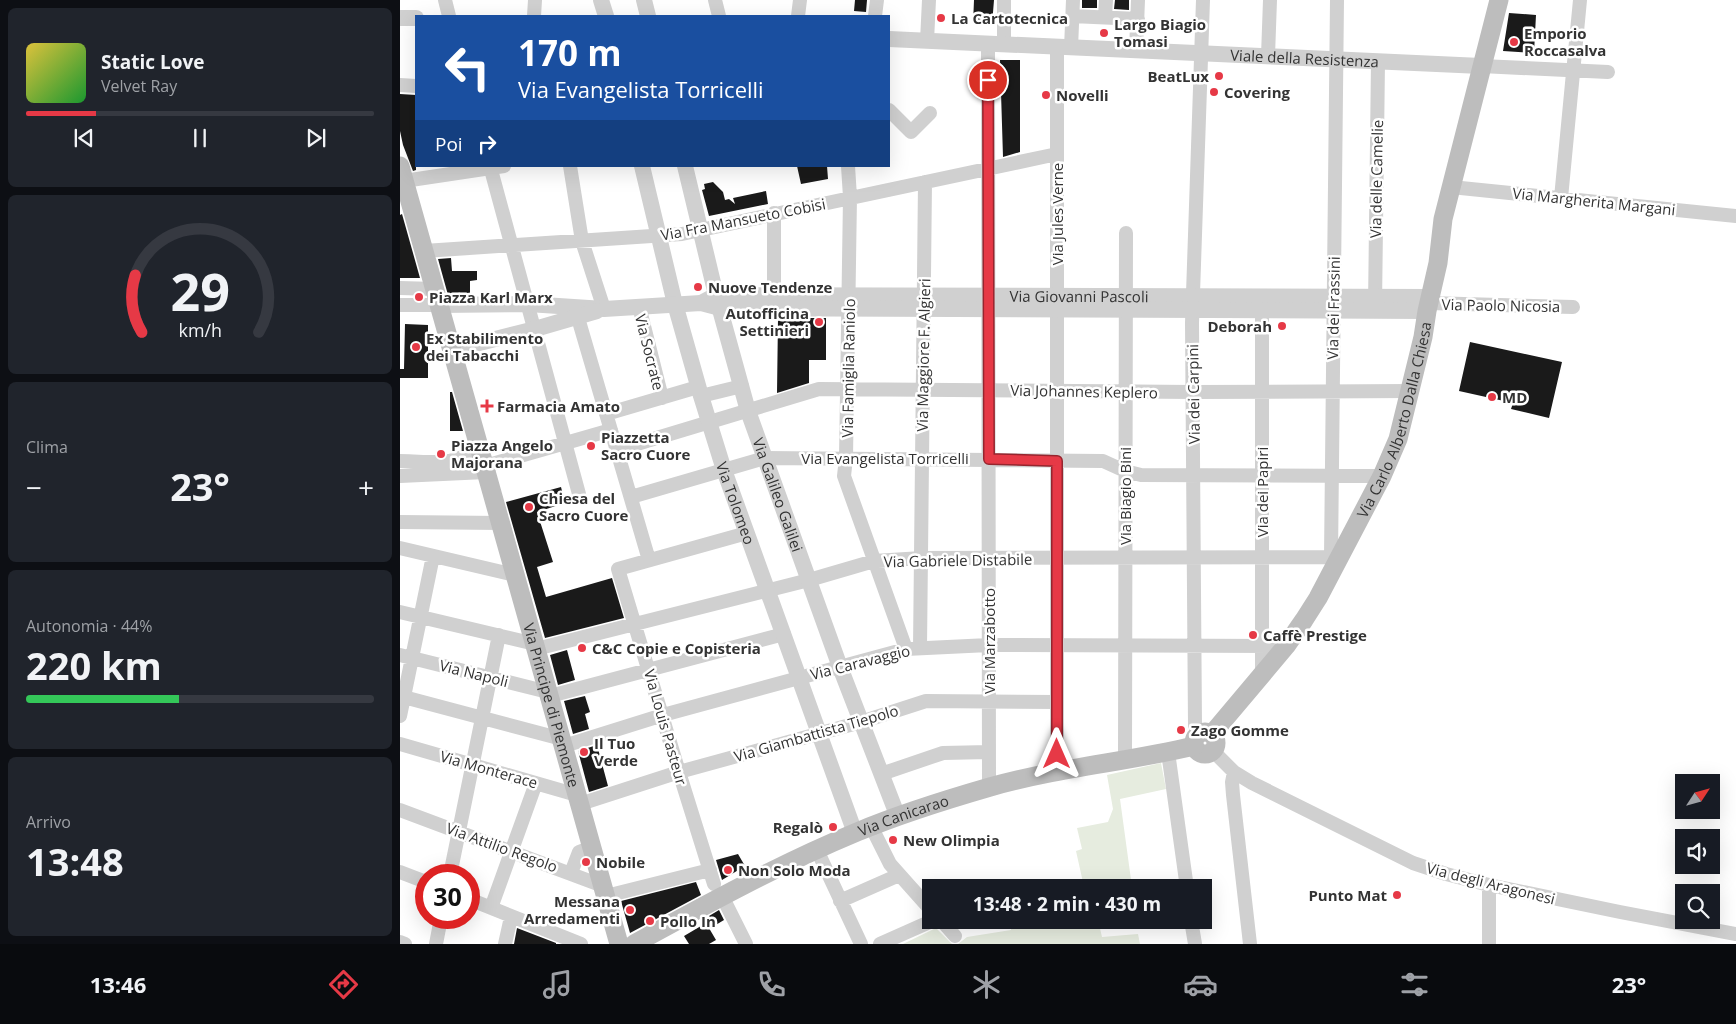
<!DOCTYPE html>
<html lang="it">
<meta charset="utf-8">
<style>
:root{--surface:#171b24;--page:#20242c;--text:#f1f3f6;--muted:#9ea1a6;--line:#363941;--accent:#e63946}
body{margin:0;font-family:"Open Sans",sans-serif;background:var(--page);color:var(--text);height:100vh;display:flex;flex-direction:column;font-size:19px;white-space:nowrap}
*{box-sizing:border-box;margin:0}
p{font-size:16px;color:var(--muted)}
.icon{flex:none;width:28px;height:28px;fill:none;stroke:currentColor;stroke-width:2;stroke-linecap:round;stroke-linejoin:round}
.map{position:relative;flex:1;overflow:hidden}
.panel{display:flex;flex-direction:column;gap:8px;padding:8px;background:#0d0f14;width:400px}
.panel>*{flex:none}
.guide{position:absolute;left:15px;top:15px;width:475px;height:152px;border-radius:0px;box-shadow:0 5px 20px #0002;background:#1a4fa0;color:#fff;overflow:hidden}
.needle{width:32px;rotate:54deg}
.buttons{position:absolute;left:1275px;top:774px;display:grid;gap:10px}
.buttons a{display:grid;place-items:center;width:45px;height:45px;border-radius:0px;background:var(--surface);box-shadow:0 5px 20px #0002;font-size:25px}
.speed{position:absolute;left:15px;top:864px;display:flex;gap:10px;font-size:25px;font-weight:700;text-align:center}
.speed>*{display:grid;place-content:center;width:65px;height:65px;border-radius:50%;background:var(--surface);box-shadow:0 5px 20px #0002;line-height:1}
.speed .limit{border:8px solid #d22;background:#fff;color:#111}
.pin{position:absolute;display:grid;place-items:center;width:42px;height:42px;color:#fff;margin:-21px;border:2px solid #fff;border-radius:50%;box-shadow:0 1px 5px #0007}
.me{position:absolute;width:55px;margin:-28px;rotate:0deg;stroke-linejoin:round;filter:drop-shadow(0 0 4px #0008)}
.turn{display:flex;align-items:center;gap:18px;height:105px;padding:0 20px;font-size:22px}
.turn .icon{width:65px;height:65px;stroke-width:2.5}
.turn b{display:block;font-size:35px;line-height:42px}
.then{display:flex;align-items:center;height:48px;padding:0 20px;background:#0003;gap:10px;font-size:19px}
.big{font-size:38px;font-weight:700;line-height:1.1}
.panel .widget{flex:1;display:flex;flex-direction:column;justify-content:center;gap:8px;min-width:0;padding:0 18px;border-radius:8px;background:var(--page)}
.panel .dial{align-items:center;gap:0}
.dial svg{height:130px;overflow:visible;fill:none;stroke:var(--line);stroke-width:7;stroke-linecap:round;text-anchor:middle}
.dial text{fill:var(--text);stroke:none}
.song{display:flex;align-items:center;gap:15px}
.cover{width:60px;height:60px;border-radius:8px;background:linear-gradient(135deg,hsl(50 70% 55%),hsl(130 70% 35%))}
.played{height:5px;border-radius:2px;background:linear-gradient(90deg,var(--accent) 20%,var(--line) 20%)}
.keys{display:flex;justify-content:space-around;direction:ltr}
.heat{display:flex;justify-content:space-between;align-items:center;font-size:28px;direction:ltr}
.charge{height:8px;border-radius:4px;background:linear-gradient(90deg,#34c759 44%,var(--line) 0)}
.trip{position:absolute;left:522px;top:879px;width:290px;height:50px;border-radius:0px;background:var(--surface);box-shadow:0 5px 20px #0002;font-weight:700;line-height:50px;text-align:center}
.tabs{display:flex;height:80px;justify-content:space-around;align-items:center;background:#090b0e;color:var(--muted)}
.tabs .icon{width:35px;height:35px}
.tabs .on{color:var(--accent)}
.tabs b{font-size:22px;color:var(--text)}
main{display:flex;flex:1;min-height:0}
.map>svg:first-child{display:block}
</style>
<main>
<section class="panel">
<div class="widget">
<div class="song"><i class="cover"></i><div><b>Static Love</b><p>Velvet Ray</p></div></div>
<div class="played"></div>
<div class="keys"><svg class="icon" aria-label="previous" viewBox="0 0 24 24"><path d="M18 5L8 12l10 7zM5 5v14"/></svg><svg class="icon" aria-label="pause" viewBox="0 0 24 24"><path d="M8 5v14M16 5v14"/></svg><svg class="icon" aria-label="next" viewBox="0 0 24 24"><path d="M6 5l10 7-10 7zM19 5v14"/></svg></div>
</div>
<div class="widget dial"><svg viewBox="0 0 100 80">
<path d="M14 69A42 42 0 1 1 86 69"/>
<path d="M14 69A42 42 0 0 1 10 34" stroke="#e63946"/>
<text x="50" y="56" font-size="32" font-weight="700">29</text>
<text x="50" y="72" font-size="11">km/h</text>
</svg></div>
<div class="widget"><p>Clima</p>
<div class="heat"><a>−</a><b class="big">23°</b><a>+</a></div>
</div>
<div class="widget"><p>Autonomia · 44%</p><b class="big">220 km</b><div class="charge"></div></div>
<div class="widget"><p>Arrivo</p><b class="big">13:48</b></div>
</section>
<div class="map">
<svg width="1336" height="944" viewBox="0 0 1336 944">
<rect width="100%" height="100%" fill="#fff"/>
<path fill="#e6ecdf" d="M 761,763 L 766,789 L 720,799 L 732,887 L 684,887 L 676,851 L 682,849 L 677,828 L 708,822 L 713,809 L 707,775 Z
M 666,879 L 667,887 L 616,887 Z
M 611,920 L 698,920 L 702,937 L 738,934 L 740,944 L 558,944 L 567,937 L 611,930 Z
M 536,928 L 552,944 L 503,944 Z"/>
<path fill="#1a1a1a" d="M 455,0 L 467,0 L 466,12 L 454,11 Z
M 574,0 L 594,0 L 592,25 L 573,24 Z
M 682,0 L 697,0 L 697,8 L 682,8 Z
M 715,0 L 729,0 L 729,10 L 714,9 Z
M 1109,13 L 1136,15 L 1134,53 L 1103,51 Z
M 600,60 L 620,60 L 620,152 L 603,157 Z
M 0,94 L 16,95 L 16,170 L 13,171 L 3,145 L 0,131 Z
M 397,166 L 427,166 L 428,179 L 401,184 Z
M 313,182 L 323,192 L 325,200 L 329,199 L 335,204 L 333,198 L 366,191 L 368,204 L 309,216 L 302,190 L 305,189 L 304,184 Z
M 2,214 L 20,278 L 0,278 L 0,215 Z
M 51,258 L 52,271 L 77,271 L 77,280 L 70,281 L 70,295 L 48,295 L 38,259 Z
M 378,318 L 426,318 L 426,360 L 409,360 L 409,383 L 377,393 Z
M 5,324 L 28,325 L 28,378 L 0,378 L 0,369 L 4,369 Z
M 1070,342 L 1162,362 L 1149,418 L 1111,409 L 1113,403 L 1059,391 Z
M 50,392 L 52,392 L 63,431 L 50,431 Z
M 161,487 L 165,503 L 137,512 L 153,562 L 137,567 L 146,597 L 212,578 L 224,618 L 145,638 L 106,502 Z
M 167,650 L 175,680 L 158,685 L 150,655 Z
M 185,696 L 190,712 L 185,714 L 189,729 L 173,734 L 164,701 Z
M 197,745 L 208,786 L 189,792 L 178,751 Z
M 338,854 L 345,866 L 322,880 L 316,860 Z
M 296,882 L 301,895 L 230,933 L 221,901 Z
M 319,910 L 324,920 L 314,926 L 309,916 Z
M 306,923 L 316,940 L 309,944 L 289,944 L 284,936 Z
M 117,928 L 156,943 L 156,944 L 114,944 Z"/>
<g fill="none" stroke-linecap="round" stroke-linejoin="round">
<path stroke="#d0d0d0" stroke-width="14" d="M 45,0 L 49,16
M 315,0 L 319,16
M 134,16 L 135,0
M 398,16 L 400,0
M 475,16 L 477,0
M 672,16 L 738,19
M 705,17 L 706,0
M 527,41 L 529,0
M 588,44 L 589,787
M 604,44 L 604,0
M 671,48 L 673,0
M 736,50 L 738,0
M 868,56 L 870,0
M 1081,66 L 1208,72
M 0,85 L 16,86
M 489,110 L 511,132 L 530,113
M 90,166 L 179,494
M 170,166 L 182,241 L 204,309
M 448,166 L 450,197 L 446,458 L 444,476 L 506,649
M 4,181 L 104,166
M 1051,187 L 1336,216
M 1161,198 L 1180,0
M 24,251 L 282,234 L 657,154
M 0,288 L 35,289
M 374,295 L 374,213
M 1029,303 L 1173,307
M 0,305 L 39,305
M 239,306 L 262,398
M 975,307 L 978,61
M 178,318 L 249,560
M 301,396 L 342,386
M 206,414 L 298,387
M 217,450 L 419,389 L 793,392 L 1011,391
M 0,461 C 19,461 51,466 67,454 C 71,451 75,446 78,443
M 85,466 L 211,430
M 0,476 L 86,472
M 231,497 L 365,458 L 703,461 L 725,471 L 741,475 L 982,476
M 0,522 L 101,523
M 0,548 L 115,575
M 931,557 L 937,0
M 0,612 L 135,644
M 520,648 L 525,182
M 136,649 L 409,580 L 474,561 L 522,558 L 931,557 L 936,560
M 0,655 L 148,692
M 862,675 L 862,300
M 0,696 L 162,739
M 150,696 L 384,634
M 0,716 L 33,556
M 798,733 L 795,725 L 792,323 L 803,0
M 0,744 L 177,795
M 164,746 L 263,715 L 506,649 L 589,645 L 886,646
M 813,751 L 834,772 L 852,783 L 1013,863 L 1046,874 L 1089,885 L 1220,912 L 1336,934
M 768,752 L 787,888
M 725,760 L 726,233
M 657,772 L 657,47
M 834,772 L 832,782 L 833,795 L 850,944
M 481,774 L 543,753 L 589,752
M 180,804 L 279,772 L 461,722 L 526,701 L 657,702
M 0,810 L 203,886
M 471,826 L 490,864 L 531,910
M 417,850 L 461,944
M 0,872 L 26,882
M 171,873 L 179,852 L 192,847
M 50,875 L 99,635
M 314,884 L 279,772 L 218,569 L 347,533
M 1089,885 L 1089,944
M 206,896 L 310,870
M 322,896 L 346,944
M 69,899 L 181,944
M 440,901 L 499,875
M 91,908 L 136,783
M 541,920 L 555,936
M 791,920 L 795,944
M 0,942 L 5,944
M 36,944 L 41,918
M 105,944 L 111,917
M 480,944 L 534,920"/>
<g stroke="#d0d0d0" stroke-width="16">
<path d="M 201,0 L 206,16"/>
<path d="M 244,0 L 248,16"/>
<path d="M 0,18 L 16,18"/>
<path id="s1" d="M 489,39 L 1081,66"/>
<path id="s2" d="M 242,166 L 275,304 L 301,396 L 324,470 L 455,833"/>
<path id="s3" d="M 285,166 L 316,295 L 348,411 L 440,667 L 498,817"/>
<path id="s4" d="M 301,303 L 316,295 L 1030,297"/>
<path d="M 39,305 L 128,304 L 204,309 L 301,303 L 320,308 L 1027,311"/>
<path d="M 52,350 L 135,329 L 197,311"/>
</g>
<g stroke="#bdbdbd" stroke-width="19">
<path id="s5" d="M 0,166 L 219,944"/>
<circle cx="805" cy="743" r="11"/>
<path id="s6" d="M 812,734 L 886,646 L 904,620 L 918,598 L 982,476 L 998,439 L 1023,337 L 1027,311 L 1038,263 L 1043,219 L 1099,0"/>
<path id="s7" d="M 234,944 C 307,904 380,864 457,832 C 500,814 545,800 590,787 C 657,768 727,762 794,746"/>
</g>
</g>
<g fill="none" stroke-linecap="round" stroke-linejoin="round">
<defs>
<path id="route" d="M 588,80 L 589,459 L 657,461 L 657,754"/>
</defs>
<use href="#route" stroke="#96252e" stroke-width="12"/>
<use href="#route" stroke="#e63946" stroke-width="9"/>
</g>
<g fill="#e63946" stroke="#fff" stroke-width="2">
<circle cx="541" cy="18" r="5"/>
<circle cx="704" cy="33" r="5"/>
<circle cx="1114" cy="42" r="5"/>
<circle cx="819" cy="76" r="5"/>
<circle cx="814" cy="92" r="5"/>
<circle cx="646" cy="95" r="5"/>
<circle cx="298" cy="287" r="5"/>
<circle cx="19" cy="297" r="5"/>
<circle cx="419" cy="322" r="5"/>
<circle cx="882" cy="326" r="5"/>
<circle cx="16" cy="347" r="5"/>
<circle cx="1092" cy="397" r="5"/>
<path d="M84.5 398.5h5v5h5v5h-5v5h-5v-5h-5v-5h5z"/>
<circle cx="191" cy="446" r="5"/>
<circle cx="41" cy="454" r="5"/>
<circle cx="129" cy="507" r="5"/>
<circle cx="853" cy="635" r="5"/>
<circle cx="182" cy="648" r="5"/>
<circle cx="781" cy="730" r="5"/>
<circle cx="184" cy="752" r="5"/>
<circle cx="433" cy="827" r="5"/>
<circle cx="493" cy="840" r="5"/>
<circle cx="186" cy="862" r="5"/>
<circle cx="328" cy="870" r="5"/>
<circle cx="997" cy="895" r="5"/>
<circle cx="230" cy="910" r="5"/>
<circle cx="250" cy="921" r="5"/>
</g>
<g text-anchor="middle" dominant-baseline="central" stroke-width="5" stroke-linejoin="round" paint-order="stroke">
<g font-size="15" font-weight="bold" fill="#333" stroke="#fff" text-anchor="start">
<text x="551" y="18">La Cartotecnica</text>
<text x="714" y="24">Largo Biagio<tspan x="714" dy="17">Tomasi</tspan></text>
<text x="1124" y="33">Emporio<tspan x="1124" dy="17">Roccasalva</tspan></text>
<text x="809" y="76" text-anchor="end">BeatLux</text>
<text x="824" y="92">Covering</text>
<text x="656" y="95">Novelli</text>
<text x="308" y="287">Nuove Tendenze</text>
<text x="29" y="297">Piazza Karl Marx</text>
<text x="409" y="313" text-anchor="end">Autofficina<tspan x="409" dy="17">Settinieri</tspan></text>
<text x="872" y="326" text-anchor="end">Deborah</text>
<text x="26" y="338">Ex Stabilimento<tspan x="26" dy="17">dei Tabacchi</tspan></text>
<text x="1102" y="397">MD</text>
<text x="97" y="406">Farmacia Amato</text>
<text x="201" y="437">Piazzetta<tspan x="201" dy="17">Sacro Cuore</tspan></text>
<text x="51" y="445">Piazza Angelo<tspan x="51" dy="17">Majorana</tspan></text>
<text x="139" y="498">Chiesa del<tspan x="139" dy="17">Sacro Cuore</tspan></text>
<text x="863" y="635">Caffè Prestige</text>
<text x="192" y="648">C&amp;C Copie e Copisteria</text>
<text x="791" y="730">Zago Gomme</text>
<text x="194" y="743">Il Tuo<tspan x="194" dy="17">Verde</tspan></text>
<text x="423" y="827" text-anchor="end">Regalò</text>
<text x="503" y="840">New Olimpia</text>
<text x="196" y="862">Nobile</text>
<text x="338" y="870">Non Solo Moda</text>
<text x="987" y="895" text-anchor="end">Punto Mat</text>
<text x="220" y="901" text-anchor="end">Messana<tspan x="220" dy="17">Arredamenti</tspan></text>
<text x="260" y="921">Pollo In</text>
</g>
<g font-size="15" fill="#333" stroke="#fff">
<text stroke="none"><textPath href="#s1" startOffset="416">Viale della Resistenza</textPath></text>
<text transform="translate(976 179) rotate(-89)">Via delle Camelie</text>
<text transform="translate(1194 201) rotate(6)">Via Margherita Margani</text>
<text transform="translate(657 214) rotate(-90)">Via Jules Verne</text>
<text transform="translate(343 219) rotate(-11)">Via Fra Mansueto Cobisi</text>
<text stroke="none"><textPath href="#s4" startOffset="380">Via Giovanni Pascoli</textPath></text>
<text transform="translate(1101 305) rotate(1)">Via Paolo Nicosia</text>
<text transform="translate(933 308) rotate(-89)">Via dei Frassini</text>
<text transform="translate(250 352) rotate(76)">Via Socrate</text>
<text transform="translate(523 355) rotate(-89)">Via Maggiore F. Algieri</text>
<text transform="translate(448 368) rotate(-89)">Via Famiglia Raniolo</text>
<text transform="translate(684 391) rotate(1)">Via Johannes Keplero</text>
<text transform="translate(793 394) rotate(-91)">Via dei Carpini</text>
<text stroke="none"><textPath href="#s6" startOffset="368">Via Carlo Alberto Dalla Chiesa</textPath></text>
<text x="485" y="458">Via Evangelista Torricelli</text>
<text transform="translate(862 492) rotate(-90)">Via dei Papiri</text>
<text stroke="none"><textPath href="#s3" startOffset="342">Via Galileo Galilei</textPath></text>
<text transform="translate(725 496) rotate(-90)">Via Biagio Bini</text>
<text stroke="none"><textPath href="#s2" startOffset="350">Via Tolomeo</textPath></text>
<text transform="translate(558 560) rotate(-1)">Via Gabriele Distabile</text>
<text transform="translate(589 641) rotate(-90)">Via Marzabotto</text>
<text transform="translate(460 662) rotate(-14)">Via Caravaggio</text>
<text transform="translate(74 673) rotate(14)">Via Napoli</text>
<text stroke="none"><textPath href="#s5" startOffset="560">Via Principe di Piemonte</textPath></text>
<text transform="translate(266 727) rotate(74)">Via Louis Pasteur</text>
<text transform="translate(416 733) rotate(-16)">Via Giambattista Tiepolo</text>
<text transform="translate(89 769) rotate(16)">Via Monterace</text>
<text stroke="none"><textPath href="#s7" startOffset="299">Via Canicarao</textPath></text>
<text transform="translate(102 847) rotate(20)">Via Attilio Regolo</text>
<text transform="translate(1091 883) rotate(14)">Via degli Aragonesi</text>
</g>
</g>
</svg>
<div class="buttons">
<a><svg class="needle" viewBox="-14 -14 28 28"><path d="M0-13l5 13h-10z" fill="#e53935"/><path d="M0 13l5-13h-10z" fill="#9ea1a6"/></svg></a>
<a><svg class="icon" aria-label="sound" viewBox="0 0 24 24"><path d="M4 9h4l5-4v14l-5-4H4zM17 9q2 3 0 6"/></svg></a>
<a><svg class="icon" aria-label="search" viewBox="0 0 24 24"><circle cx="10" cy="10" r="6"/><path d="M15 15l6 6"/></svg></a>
</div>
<div class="speed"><div class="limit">30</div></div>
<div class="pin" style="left:588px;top:80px;background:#d93025"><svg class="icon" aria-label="arrive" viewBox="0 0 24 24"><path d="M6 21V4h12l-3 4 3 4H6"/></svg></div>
<svg class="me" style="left:657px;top:754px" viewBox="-20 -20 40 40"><path d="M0-17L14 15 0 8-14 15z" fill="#e63946" stroke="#fff" stroke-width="4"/></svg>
<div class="trip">13:48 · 2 min · 430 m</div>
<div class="guide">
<div class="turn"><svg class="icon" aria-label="left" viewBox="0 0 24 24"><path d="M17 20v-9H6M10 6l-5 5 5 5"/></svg><div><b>170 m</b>Via Evangelista Torricelli</div></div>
<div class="then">Poi<svg class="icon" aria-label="right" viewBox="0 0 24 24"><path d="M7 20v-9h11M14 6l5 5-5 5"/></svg></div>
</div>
</div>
</main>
<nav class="tabs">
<b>13:46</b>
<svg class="icon on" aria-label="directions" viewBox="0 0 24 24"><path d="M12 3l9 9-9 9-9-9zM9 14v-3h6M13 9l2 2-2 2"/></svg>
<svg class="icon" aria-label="music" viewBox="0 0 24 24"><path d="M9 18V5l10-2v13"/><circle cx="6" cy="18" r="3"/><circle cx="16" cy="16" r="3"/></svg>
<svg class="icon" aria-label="phone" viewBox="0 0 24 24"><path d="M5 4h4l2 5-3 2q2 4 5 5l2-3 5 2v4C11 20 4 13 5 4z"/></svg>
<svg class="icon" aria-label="climate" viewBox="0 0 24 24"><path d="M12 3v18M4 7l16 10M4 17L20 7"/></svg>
<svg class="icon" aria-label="car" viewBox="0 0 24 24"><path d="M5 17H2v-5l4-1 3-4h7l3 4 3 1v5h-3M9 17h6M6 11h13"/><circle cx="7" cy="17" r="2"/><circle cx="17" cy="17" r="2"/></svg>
<svg class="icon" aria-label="filters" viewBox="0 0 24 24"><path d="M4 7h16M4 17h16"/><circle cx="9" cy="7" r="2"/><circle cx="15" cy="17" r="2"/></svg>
<b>23°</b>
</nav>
